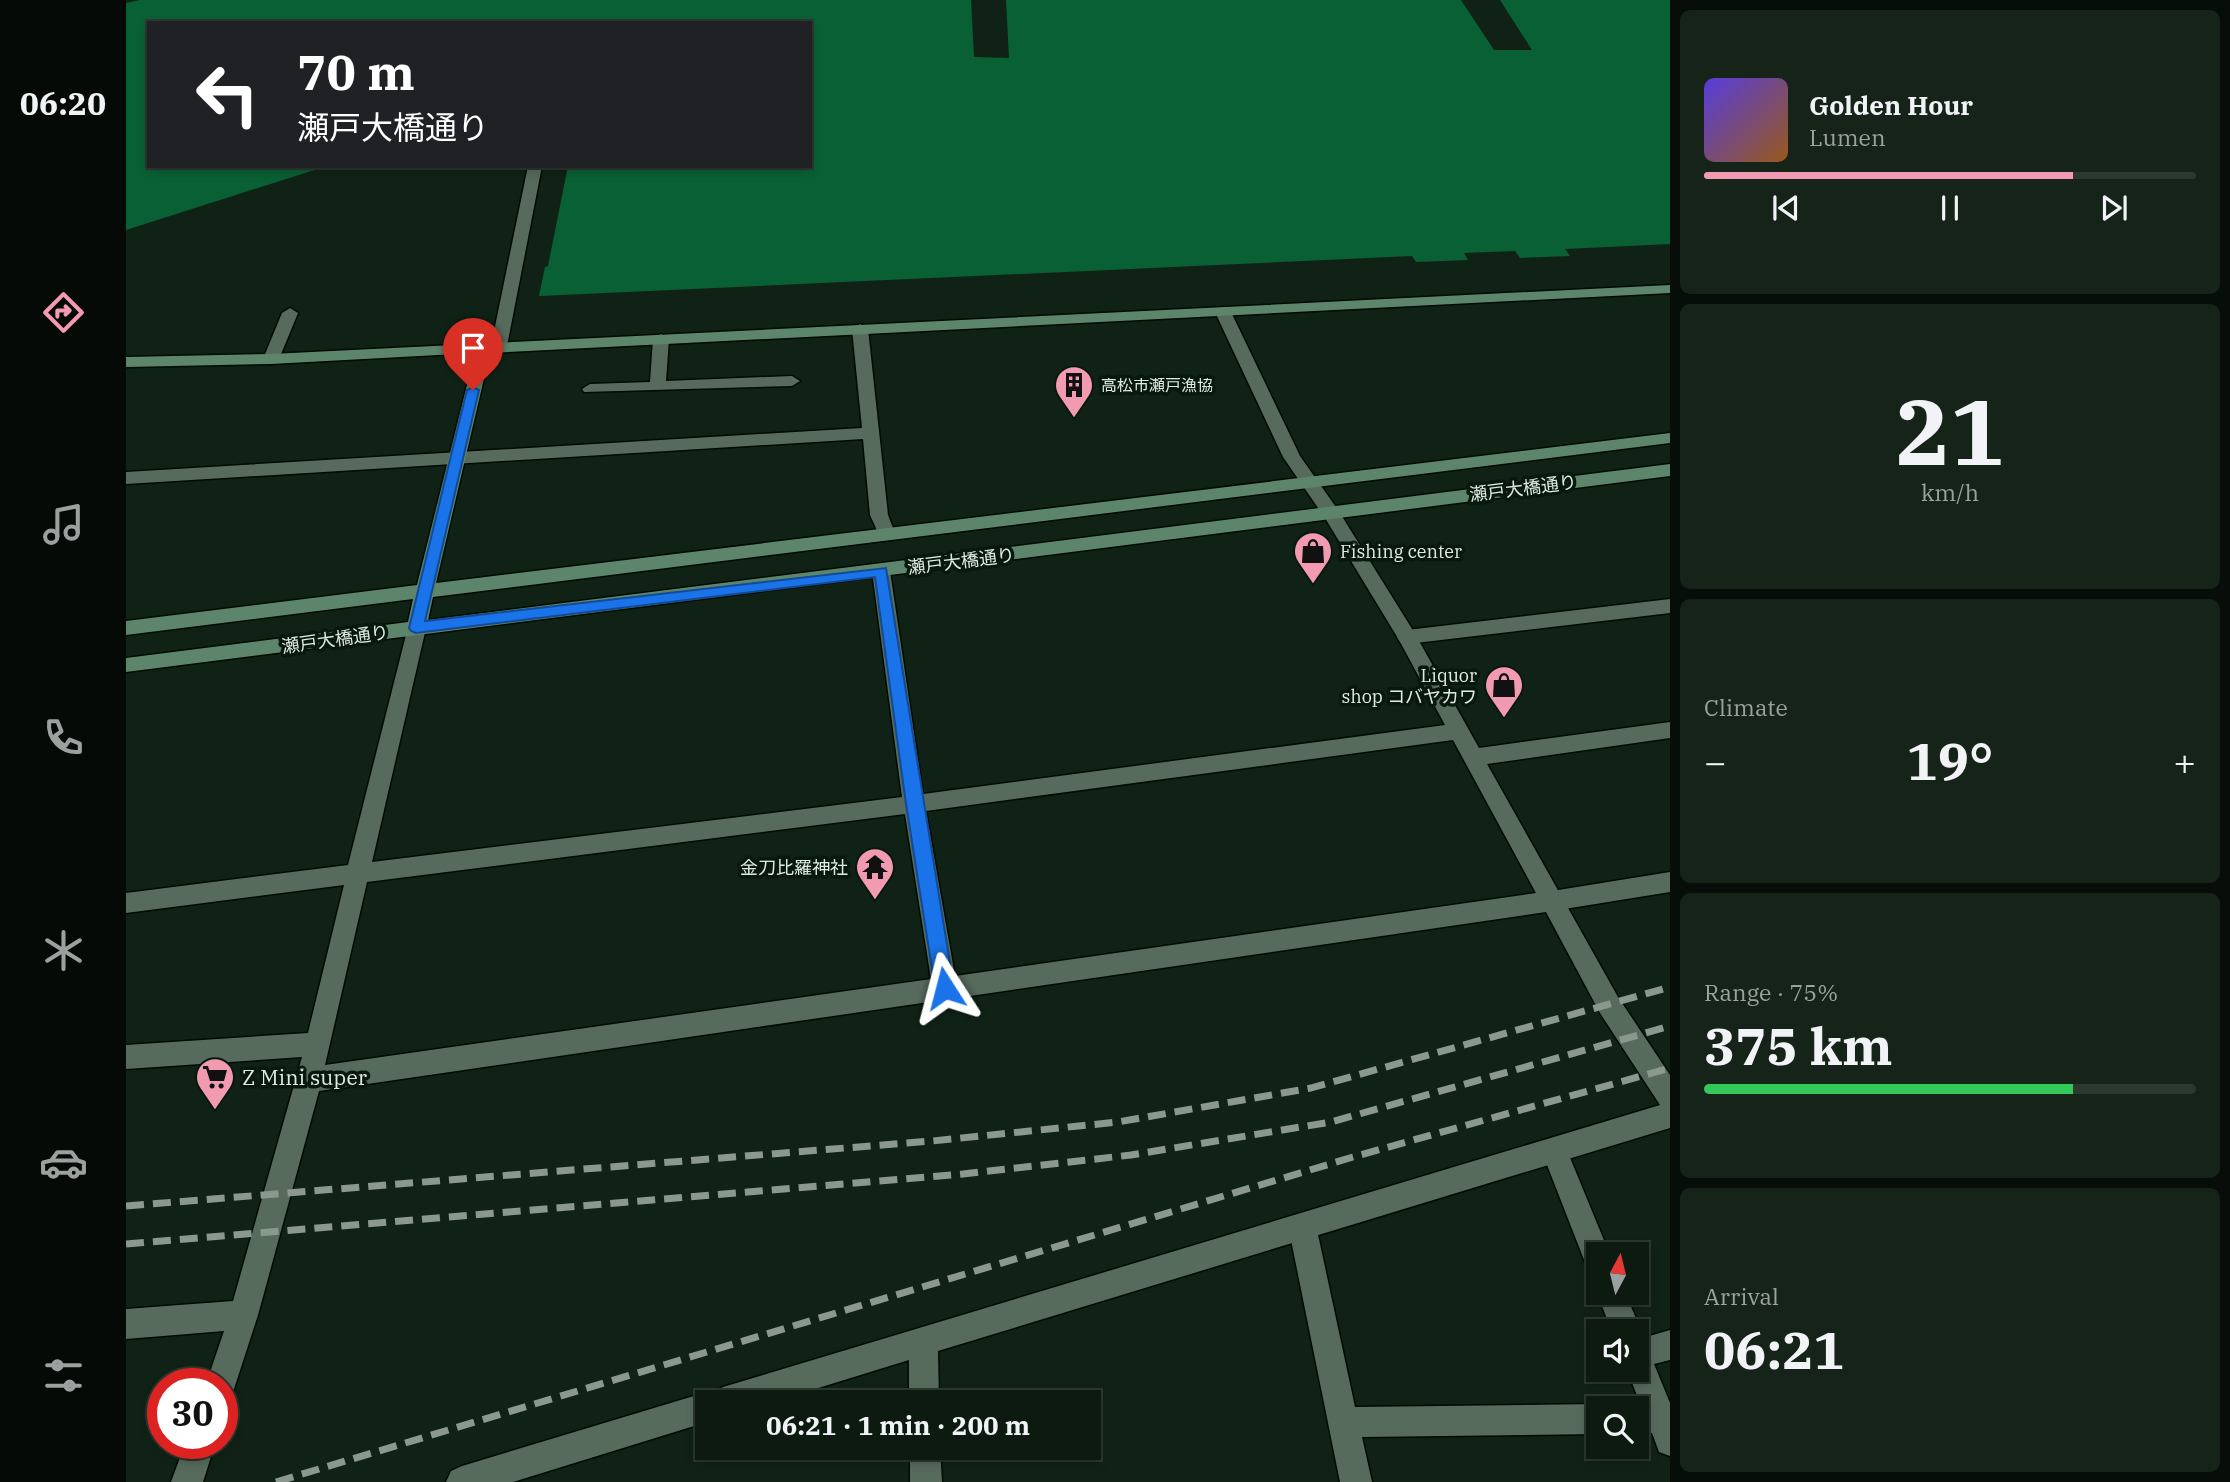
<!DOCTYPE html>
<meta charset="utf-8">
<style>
:root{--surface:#0c1a10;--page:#152319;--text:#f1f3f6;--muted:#9aa19f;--line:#2c3830;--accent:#f29aaf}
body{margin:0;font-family:"IBM Plex Serif","Noto Sans JP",serif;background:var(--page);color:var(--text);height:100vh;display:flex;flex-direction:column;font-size:26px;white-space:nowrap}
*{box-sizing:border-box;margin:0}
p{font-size:23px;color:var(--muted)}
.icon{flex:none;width:38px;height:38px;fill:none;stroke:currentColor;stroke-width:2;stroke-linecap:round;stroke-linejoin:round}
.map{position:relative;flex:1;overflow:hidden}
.drawer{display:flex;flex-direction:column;gap:10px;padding:10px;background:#070e09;width:560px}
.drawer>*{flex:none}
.top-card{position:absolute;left:21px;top:21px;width:665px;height:147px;border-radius:0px;box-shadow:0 4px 10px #0003,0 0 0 2px var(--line);background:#202124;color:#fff;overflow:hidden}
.needle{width:46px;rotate:7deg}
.tools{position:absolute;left:1460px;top:1242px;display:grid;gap:14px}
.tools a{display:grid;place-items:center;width:63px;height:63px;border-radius:0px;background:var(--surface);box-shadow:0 4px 10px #0003,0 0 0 2px var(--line);font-size:35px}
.speed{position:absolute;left:21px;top:1368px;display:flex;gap:14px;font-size:35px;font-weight:700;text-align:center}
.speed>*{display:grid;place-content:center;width:91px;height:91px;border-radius:50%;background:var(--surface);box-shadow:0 4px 10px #0003,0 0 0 2px var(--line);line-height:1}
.speed .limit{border:10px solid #d22;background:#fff;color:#111}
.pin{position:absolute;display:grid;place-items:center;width:60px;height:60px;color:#fff;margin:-72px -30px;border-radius:50% 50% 50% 0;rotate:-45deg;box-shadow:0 0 7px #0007}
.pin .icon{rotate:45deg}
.me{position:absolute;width:77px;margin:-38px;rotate:351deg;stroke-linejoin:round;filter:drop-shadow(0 0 5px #0008)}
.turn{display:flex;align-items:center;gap:24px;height:147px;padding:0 35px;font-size:32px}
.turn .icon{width:91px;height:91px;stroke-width:2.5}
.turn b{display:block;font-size:49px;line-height:60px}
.big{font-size:52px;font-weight:800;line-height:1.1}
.drawer .widget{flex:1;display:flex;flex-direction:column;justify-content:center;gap:10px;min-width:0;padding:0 24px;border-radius:10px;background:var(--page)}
.drawer .dial{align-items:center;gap:0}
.dial b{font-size:91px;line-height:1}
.song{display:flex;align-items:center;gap:21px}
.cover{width:84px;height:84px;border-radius:10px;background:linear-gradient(135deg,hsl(250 70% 55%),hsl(30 70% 35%))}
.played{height:7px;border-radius:4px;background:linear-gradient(90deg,var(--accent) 75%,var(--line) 75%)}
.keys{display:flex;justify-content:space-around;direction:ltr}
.heat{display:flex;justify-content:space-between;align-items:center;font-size:38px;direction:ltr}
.charge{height:10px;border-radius:5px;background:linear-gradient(90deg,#34c759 75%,var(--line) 0)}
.trip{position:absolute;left:569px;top:1390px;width:406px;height:70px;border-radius:0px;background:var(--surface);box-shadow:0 4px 10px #0003,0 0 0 2px var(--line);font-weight:800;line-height:70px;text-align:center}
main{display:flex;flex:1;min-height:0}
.dock{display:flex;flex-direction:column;width:126px;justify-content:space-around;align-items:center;background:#050a06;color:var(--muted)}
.dock .icon{width:49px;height:49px}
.dock .active{color:var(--accent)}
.dock b{font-size:32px;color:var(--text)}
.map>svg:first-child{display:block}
</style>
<main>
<nav class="dock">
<b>06:20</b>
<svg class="icon active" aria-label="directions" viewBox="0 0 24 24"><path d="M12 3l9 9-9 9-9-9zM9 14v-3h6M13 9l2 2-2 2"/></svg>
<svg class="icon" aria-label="music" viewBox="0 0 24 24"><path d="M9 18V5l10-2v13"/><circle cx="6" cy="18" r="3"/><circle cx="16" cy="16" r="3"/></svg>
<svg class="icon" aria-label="phone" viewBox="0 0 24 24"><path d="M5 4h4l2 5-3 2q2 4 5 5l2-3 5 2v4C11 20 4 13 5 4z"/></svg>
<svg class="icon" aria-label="climate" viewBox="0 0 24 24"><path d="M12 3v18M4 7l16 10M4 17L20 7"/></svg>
<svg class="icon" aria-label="car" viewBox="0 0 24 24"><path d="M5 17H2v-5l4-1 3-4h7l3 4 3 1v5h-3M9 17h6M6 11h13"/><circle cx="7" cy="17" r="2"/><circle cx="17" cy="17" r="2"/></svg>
<svg class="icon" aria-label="filters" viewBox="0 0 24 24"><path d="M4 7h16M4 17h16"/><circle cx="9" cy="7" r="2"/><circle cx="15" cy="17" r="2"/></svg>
</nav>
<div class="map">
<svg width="1544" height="1482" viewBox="0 0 1544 1482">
<rect width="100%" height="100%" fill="#102216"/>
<path fill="#0a6035" d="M 14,0 L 845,0 L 848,57 L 883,58 L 880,0 L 1335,0 L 1368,50 L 1406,50 L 1374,0 L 1544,0 L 1544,244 L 1439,249 L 1444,256 L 1394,258 L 1389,251 L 1338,253 L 1342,260 L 1290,262 L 1286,256 L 413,296 L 419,267 L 422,266 L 442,166 L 684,166 L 684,23 L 23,23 L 23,166 L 201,166 L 0,230 L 0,3 Z"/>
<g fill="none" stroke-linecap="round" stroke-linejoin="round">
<defs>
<path id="lane" d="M 402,166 L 416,166 L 381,346 L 373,351 L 365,346 Z
M 164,308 L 172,313 L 153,359 L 145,364 L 139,362 L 137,359 L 156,313 Z
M 535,334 L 543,339 L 540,381 L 666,376 L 674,381 L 666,386 L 458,392 L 456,389 L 464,384 L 524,382 L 527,339 Z
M 1544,599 L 1544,613 L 1281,644 L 1274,642 L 1271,637 L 1274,632 L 1281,630 Z
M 1544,872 L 1544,892 L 1426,911 L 1418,908 L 1414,901 L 1418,894 L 1426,891 Z
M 1429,1139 L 1438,1143 L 1484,1255 L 1472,1255 L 1472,1274 L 1462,1270 L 1416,1152 L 1420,1143 Z
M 1177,1216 L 1187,1220 L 1191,1230 L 1229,1407 L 1472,1404 L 1483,1409 L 1472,1409 L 1472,1434 L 1236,1437 L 1246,1482 L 1214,1482 L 1163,1230 L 1167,1220 Z
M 1472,1290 L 1472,1293 L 1499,1293 L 1516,1332 L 1513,1339 L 1544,1330 L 1544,1360 L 1528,1364 L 1544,1403 L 1544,1456 L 1533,1452 L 1526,1433 L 1510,1433 L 1510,1409 L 1499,1409 L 1514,1403 L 1501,1370 L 1510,1370 L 1510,1332 L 1486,1332 L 1471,1293 Z"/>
<path id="street" d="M 1097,307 L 1105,312 L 1174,456 L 1212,510 L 1288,632 L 1353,748 L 1544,722 L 1544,738 L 1361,764 L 1492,997 L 1544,1075 L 1544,1128 L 812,1351 L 813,1402 L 783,1402 L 783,1360 L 647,1402 L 581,1402 L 581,1422 L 387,1482 L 320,1482 L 325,1471 L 336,1466 L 581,1392 L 585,1394 L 597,1387 L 1534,1105 L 1474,1013 L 1420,912 L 193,1091 L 132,1315 L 106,1395 L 96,1398 L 96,1384 L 80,1384 L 98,1331 L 0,1339 L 0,1309 L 107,1301 L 176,1057 L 0,1069 L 0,1045 L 182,1033 L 218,885 L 0,913 L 0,893 L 222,865 L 283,623 L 297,623 L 300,628 L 246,862 L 776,797 L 746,571 L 748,566 L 762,566 L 764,571 L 797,794 L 1319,725 L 1273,640 L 1199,518 L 1157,457 L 1089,312 ZM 1327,740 L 1410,893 L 829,976 L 800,811 ZM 779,814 L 805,979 L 199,1065 L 241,882 Z
M 734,324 L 742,329 L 762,515 L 769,533 L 766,537 L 754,537 L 744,515 L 737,439 L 0,484 L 0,472 L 736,428 L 726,329 Z
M 59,1444 L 89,1444 L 77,1482 L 45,1482 Z
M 784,1447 L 814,1447 L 816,1482 L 784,1482 Z"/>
<path id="secondary" d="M 1544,285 L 1544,293 L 364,353 L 310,583 L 1544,433 L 1544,443 L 307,597 L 302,620 L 1544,464 L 1544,476 L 0,672 L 0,658 L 282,622 L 287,599 L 0,635 L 0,621 L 291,585 L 349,353 L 145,364 L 0,367 L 0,357 L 145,354 Z"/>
</defs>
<use href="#lane" stroke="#000b03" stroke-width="3"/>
<use href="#street" stroke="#000b03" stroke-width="3"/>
<use href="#secondary" stroke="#000b03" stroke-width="3"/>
<use href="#lane" fill="#576b5d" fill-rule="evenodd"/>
<use href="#street" fill="#576b5d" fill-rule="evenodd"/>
<use href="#secondary" fill="#5d856b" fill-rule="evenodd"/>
<path stroke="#8a988e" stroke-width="7" stroke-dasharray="18 9" stroke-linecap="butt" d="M 0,1206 L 806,1141 L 992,1122 L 1185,1088 L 1544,987
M 0,1244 L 837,1174 L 1005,1155 L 1205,1122 L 1544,1026
M 150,1482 L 1227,1157 L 1544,1068"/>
</g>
<path fill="#1a73e8" stroke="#114b97" stroke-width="2" d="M 347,387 L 353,390 L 299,621 L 760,568 L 828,988 L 825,994 L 819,997 L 812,994 L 809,988 L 780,804 L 749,577 L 290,633 L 285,631 L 283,628 L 341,390 Z"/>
<defs>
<symbol id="building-pin" viewBox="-11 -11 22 30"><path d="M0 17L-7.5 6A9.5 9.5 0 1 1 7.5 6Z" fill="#f29aaf" stroke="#07180d"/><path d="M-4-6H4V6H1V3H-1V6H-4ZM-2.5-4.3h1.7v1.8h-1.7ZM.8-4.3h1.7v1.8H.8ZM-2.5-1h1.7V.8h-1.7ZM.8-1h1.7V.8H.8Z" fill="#111"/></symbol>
<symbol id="shop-pin" viewBox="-11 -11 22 30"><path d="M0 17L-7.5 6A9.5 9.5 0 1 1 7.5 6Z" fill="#f29aaf" stroke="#07180d"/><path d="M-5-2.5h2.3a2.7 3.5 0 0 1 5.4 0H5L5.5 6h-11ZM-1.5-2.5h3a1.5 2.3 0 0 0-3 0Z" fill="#111"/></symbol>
<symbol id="temple-pin" viewBox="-11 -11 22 30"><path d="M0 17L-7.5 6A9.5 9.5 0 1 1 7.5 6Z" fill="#f29aaf" stroke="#07180d"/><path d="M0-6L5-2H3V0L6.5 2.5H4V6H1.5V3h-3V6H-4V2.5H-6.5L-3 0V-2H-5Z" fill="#111"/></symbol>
<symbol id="supermarket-pin" viewBox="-11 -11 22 30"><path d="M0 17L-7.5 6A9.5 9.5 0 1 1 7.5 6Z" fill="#f29aaf" stroke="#07180d"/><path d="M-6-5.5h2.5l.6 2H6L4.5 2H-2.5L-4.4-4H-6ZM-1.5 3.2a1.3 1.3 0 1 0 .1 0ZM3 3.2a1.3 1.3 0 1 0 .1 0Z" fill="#111"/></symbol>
</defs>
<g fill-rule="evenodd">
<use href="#building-pin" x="926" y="363" width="44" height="60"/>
<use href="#shop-pin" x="1165" y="529" width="44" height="60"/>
<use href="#shop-pin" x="1356" y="663" width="44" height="60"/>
<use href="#temple-pin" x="727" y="845" width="44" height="60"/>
<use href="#supermarket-pin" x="67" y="1055" width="44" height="60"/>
</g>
<g text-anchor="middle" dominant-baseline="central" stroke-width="7" stroke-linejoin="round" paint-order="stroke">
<g font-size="16" fill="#dfeae2" stroke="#07180d" text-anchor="start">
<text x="975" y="385">高松市瀬戸漁協</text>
</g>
<g font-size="18" fill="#dfeae2" stroke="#07180d">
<text transform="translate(1397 488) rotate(-7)">瀬戸大橋通り</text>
<text transform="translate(835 561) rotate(-7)">瀬戸大橋通り</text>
<text transform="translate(209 639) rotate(-8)">瀬戸大橋通り</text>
</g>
<g font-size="18" fill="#dfeae2" stroke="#07180d" text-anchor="end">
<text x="1214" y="551" text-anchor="start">Fishing center</text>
<text x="1351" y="675">Liquor<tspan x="1351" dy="21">shop コバヤカワ</tspan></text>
<text x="722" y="867">金刀比羅神社</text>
</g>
<g font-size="21" fill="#dfeae2" stroke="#07180d" text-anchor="start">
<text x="116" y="1077">Z Mini super</text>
</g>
</g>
</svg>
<div class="tools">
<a><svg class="needle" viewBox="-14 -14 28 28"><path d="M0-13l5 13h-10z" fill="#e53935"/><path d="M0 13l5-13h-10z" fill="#9aa19f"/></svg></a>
<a><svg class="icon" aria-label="sound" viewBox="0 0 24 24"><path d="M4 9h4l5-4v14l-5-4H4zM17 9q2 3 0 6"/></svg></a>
<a><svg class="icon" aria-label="search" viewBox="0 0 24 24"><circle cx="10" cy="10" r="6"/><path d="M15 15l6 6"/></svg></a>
</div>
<div class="speed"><div class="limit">30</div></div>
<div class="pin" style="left:347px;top:390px;background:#d93025"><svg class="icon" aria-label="arrive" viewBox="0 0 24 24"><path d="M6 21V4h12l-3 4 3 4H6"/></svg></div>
<svg class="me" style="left:819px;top:988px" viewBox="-20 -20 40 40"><path d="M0-17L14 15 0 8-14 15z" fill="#1a73e8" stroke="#fff" stroke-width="4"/></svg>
<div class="trip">06:21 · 1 min · 200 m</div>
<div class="top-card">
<div class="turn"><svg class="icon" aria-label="left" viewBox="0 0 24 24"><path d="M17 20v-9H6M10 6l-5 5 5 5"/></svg><div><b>70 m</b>瀬戸大橋通り</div></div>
</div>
</div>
<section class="drawer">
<div class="widget">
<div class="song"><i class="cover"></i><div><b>Golden Hour</b><p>Lumen</p></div></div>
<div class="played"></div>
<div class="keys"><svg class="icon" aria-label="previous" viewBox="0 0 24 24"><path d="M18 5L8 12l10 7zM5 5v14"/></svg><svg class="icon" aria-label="pause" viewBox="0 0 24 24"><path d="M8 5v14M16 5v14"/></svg><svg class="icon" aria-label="next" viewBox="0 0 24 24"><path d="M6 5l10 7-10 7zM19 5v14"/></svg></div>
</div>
<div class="widget dial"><b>21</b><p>km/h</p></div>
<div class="widget"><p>Climate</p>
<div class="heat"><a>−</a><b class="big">19°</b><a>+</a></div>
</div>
<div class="widget"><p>Range · 75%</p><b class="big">375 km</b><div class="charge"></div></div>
<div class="widget"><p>Arrival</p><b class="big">06:21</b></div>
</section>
</main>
